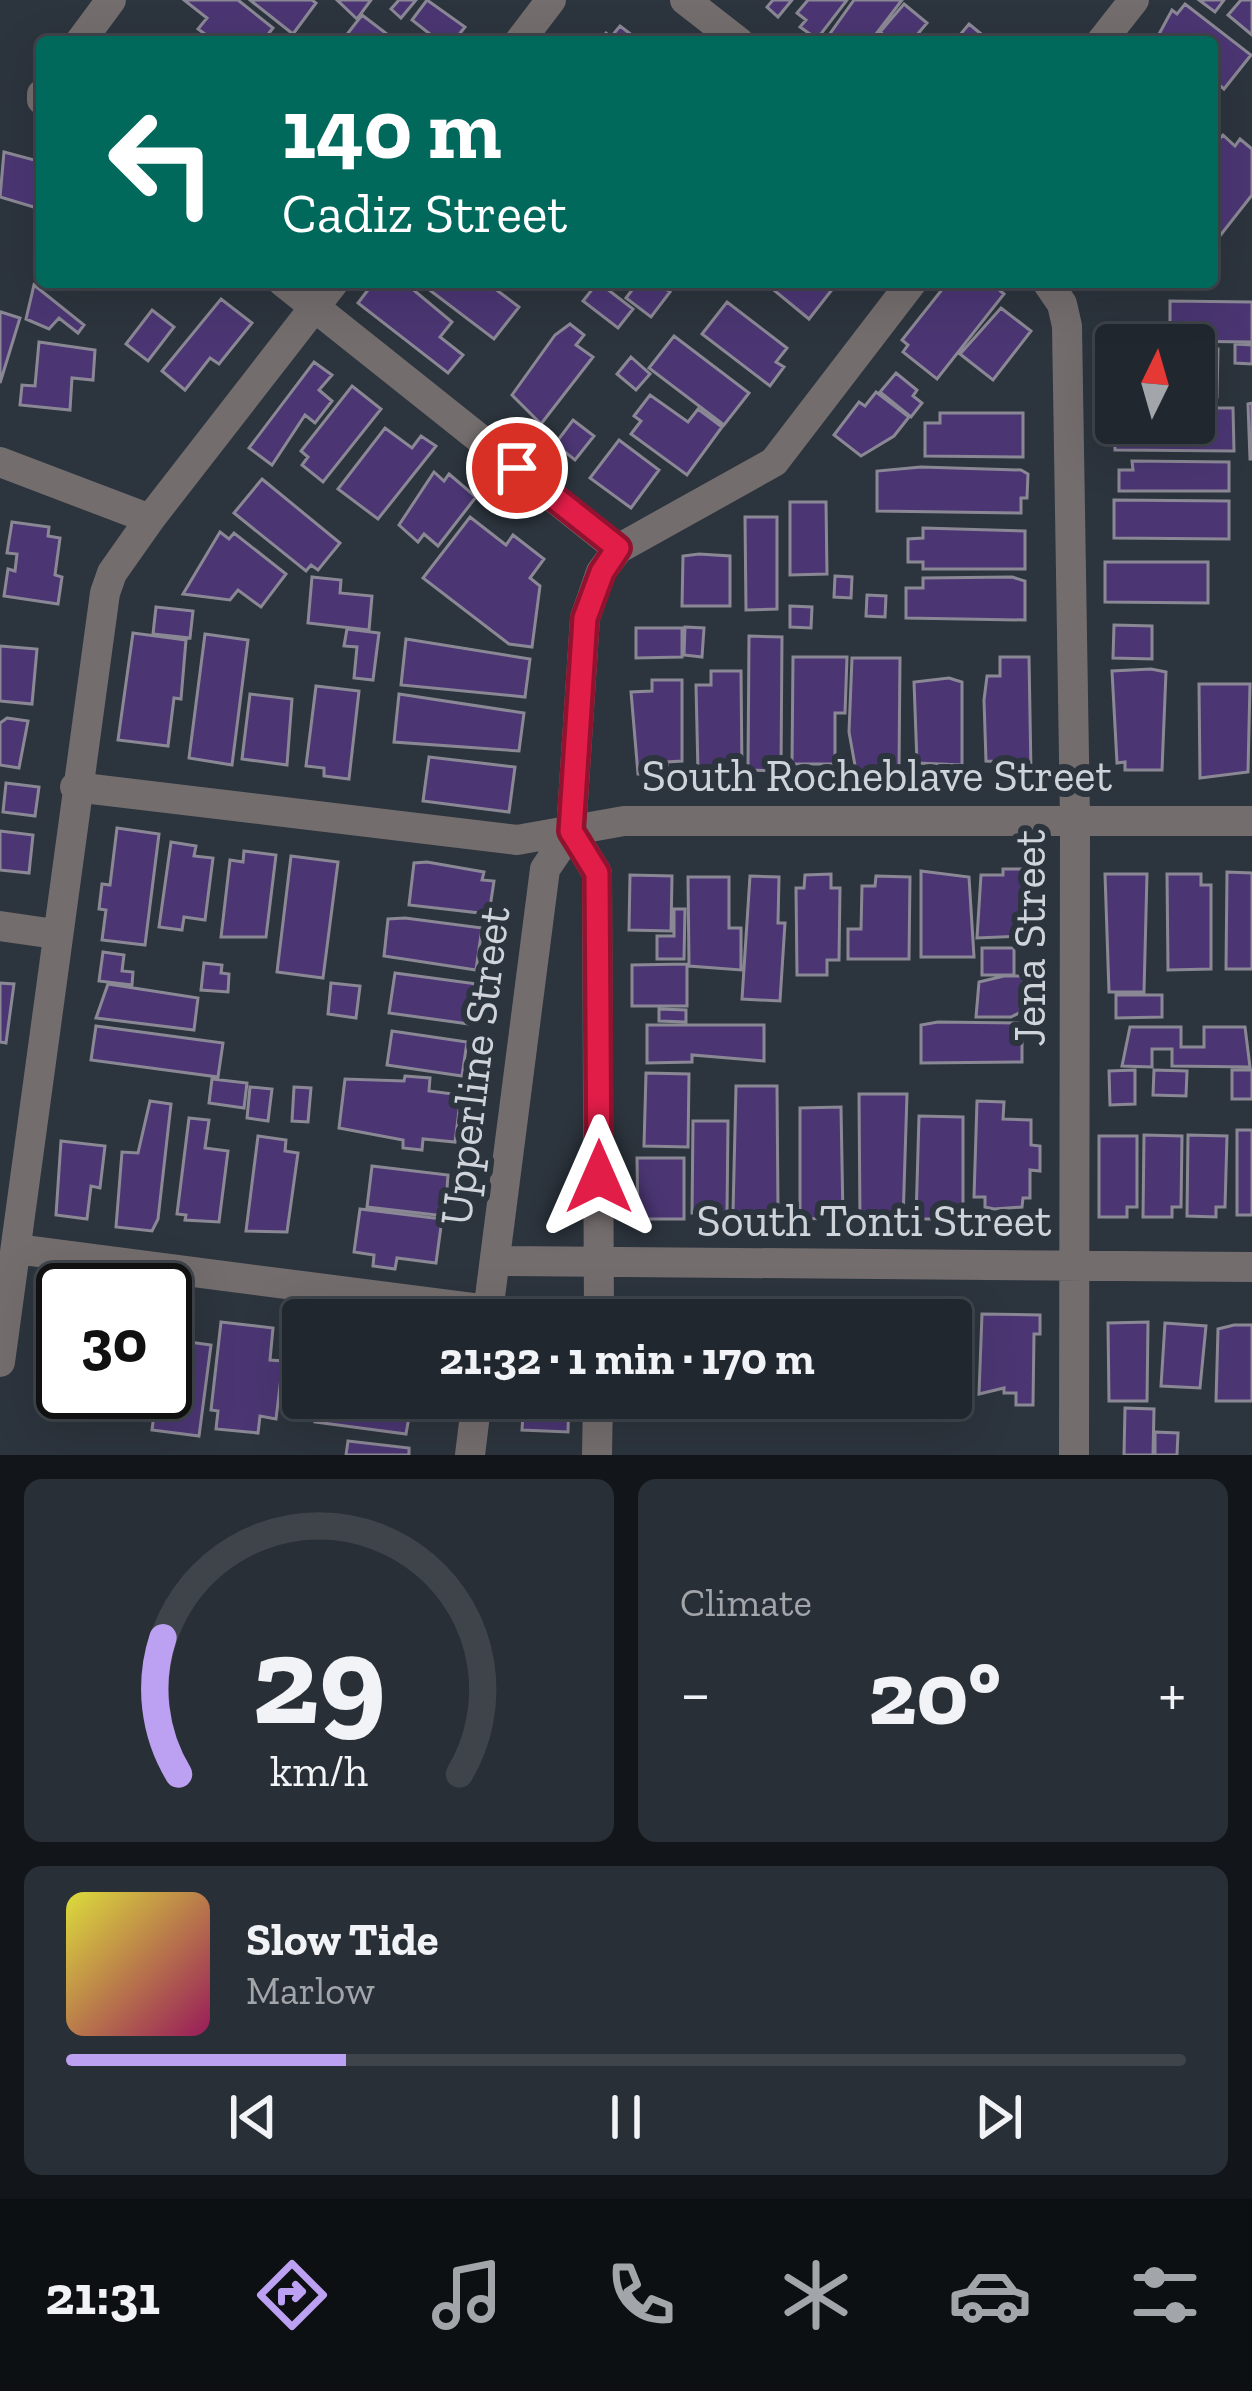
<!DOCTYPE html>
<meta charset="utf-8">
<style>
:root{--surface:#21272e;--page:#292f36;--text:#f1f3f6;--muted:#a2a5aa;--line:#3e444a;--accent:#bca0f2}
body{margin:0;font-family:"Zilla Slab",serif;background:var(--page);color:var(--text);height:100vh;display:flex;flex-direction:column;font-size:45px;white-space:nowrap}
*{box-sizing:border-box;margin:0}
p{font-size:39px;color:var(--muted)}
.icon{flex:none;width:66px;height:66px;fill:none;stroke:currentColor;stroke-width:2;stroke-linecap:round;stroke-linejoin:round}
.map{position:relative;height:1455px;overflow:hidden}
.side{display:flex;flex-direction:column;gap:24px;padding:24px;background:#121519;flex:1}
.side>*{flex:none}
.hud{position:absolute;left:36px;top:36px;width:1182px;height:252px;border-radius:12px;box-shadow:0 12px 48px #0002,0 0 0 3px var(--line);background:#00695c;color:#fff;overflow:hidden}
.needle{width:78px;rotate:5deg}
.controls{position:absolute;left:1095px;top:324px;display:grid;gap:24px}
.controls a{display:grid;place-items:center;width:120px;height:120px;border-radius:12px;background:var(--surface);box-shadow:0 12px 48px #0002,0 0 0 3px var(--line);font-size:60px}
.speed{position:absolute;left:36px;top:1263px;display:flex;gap:24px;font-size:60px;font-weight:700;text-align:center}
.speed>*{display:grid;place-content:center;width:156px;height:156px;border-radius:50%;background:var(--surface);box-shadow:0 12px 48px #0002,0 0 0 3px var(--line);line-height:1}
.speed .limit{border:6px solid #111;border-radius:18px;background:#fff;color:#111}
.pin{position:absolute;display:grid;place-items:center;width:102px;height:102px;color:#fff;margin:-51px;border:6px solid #fff;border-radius:50%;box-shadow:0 3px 12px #0007}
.me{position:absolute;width:132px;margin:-66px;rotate:0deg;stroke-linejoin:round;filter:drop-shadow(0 0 9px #0008)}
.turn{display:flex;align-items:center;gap:42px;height:252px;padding:0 48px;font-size:54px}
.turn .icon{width:156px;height:156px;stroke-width:2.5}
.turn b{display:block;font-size:84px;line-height:102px}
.big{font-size:90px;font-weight:700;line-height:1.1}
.side .widget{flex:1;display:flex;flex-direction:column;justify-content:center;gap:18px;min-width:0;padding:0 42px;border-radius:18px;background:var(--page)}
.side .dial{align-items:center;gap:0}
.dial svg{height:312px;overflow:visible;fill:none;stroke:var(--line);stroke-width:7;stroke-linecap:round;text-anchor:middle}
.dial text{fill:var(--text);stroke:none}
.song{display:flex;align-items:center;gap:36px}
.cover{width:144px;height:144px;border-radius:18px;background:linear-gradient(135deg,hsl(60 70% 55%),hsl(330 70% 35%))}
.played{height:12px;border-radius:6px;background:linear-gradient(90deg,var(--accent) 25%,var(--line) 25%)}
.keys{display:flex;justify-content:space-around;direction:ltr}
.heat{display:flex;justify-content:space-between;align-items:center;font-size:66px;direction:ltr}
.side .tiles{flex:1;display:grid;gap:24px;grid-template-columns:1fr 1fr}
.widget:last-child{grid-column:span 2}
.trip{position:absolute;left:282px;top:1299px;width:690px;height:120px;border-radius:12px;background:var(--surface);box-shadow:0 12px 48px #0002,0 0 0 3px var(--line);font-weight:700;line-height:120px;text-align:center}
.menu{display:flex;height:192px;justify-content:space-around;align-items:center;background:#0d1012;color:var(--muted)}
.menu .icon{width:84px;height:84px}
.menu .selected{color:var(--accent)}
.menu b{font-size:54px;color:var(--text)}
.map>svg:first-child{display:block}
</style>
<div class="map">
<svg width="1252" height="1455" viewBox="0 0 1252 1455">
<rect width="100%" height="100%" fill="#2c343d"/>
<path fill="#4b3673" stroke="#8b8895" stroke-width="3" d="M 184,0 L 238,0 L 273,28 L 262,42 L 216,42 L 198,29 L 207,18 Z
M 250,0 L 312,0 L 316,3 L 293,34 Z
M 337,0 L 371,0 L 357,19 Z
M 399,0 L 416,0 L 401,18 L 391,9 Z
M 427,0 L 465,27 L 453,42 L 440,42 L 412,20 Z
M 773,0 L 792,0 L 778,17 L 767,7 Z
M 808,0 L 847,0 L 817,39 L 800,27 L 806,20 L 797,13 Z
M 854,0 L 902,0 L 870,42 L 824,42 Z
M 1199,0 L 1224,0 L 1215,12 Z
M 1241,0 L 1252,0 L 1252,35 L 1228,15 Z
M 904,4 L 927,23 L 911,42 L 892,42 L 880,32 Z
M 1185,4 L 1251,55 L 1224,89 L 1212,79 L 1212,42 L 1165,42 L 1158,36 L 1172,10 L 1177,14 Z
M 362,15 L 396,41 L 401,35 L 410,42 L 341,42 Z
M 969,24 L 991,42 L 954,42 Z
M 620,26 L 641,42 L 599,42 L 606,33 L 611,37 Z
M 1223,135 L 1235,146 L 1240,139 L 1252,149 L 1252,195 L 1212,246 L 1212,175 L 1218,168 L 1212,163 L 1212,147 Z
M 4,152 L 42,162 L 37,208 L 0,197 Z
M 374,282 L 404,282 L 452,322 L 440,337 L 463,355 L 448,373 L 358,303 Z
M 419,282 L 486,282 L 519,307 L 494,339 Z
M 598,282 L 633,309 L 618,328 L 583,301 Z
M 638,282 L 656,282 L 670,292 L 651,317 L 626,298 Z
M 764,282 L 838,282 L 809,319 Z
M 948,282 L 990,282 L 1004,294 L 937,379 L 903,352 L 908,345 L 902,340 Z
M 34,285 L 84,325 L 78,333 L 59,318 L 49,329 L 26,319 Z
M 221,299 L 252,323 L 219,364 L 210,358 L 185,390 L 162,371 Z
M 1170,301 L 1252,302 L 1252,342 L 1170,341 Z
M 727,302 L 787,348 L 776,362 L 784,367 L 770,386 L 702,334 Z
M 1001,308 L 1031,331 L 993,380 L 960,354 Z
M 152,310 L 174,327 L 148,361 L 126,344 Z
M 1,312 L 20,318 L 0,383 L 0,314 Z
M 570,324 L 584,335 L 576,345 L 593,357 L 541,424 L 512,395 L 555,335 Z
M 674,336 L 749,393 L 724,425 L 649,368 Z
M 39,342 L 95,350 L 93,380 L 72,378 L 70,410 L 20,405 L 22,385 L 35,386 Z
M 1235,344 L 1252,345 L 1252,364 L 1235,363 Z
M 1194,349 L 1218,349 L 1217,397 L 1194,397 Z
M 631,357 L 650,374 L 636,390 L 617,374 Z
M 314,362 L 332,375 L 319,390 L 332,401 L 315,423 L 305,415 L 272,465 L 249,448 Z
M 896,373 L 917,390 L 913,396 L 922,403 L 911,417 L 880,392 Z
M 352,386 L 381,409 L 323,482 L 302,465 L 308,457 L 301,451 Z
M 876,392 L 909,417 L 894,436 L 861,456 L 834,435 L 859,402 L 865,406 Z
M 650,395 L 688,422 L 698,409 L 722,427 L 687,475 L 631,434 L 641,421 L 634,416 Z
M 1252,403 L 1252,459 L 1250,459 L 1248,404 Z
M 1114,408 L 1116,423 L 1194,423 L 1194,408 L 1233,408 L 1234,451 L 1115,450 Z
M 940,413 L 1023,413 L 1023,457 L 925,456 L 925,423 L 940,423 Z
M 573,420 L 594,436 L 575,460 L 555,444 Z
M 385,428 L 412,448 L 421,436 L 436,446 L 378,519 L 338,489 Z
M 619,440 L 659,470 L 631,508 L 590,478 Z
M 1132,461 L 1229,462 L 1229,491 L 1119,491 L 1119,470 L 1133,470 Z
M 921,467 L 1021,470 L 1028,474 L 1027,498 L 1021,498 L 1021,513 L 877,511 L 877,471 Z
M 434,472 L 444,481 L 449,474 L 476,497 L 438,546 L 424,534 L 418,542 L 399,525 Z
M 262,479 L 340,543 L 318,570 L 311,565 L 306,571 L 234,513 Z
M 1114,500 L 1229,501 L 1229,539 L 1114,538 Z
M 790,502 L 826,502 L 827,574 L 790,575 Z
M 470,517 L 506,545 L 513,535 L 544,559 L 530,578 L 540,586 L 532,647 L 509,644 L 423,578 Z
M 745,517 L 777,517 L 777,609 L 746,610 Z
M 12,522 L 49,527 L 48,536 L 60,538 L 55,575 L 62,577 L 58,604 L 4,596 L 8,569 L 15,571 L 17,554 L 7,553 Z
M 923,528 L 1025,531 L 1025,569 L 923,569 L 923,562 L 908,562 L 908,539 L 923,538 Z
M 220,532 L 229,539 L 234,533 L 286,574 L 261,607 L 238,590 L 230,600 L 183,594 Z
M 699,554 L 730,556 L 730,606 L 682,606 L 683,556 Z
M 1105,562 L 1208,562 L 1208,603 L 1105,602 Z
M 835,576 L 852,577 L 851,598 L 834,597 Z
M 312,577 L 341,580 L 340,593 L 372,596 L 369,630 L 308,623 Z
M 1012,577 L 1025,581 L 1025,620 L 906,618 L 906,588 L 923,588 L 923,578 Z
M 867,595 L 886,596 L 885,617 L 866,616 Z
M 790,606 L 812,607 L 811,628 L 790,627 Z
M 156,607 L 193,611 L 190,638 L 153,634 Z
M 1114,625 L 1152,626 L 1152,659 L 1113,658 Z
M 685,627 L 704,628 L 702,657 L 684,655 Z
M 636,628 L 682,628 L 682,657 L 636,658 Z
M 347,629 L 379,633 L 373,680 L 354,678 L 357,647 L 344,646 Z
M 133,633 L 186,640 L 181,699 L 174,698 L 168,746 L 118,740 Z
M 205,634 L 248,640 L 232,765 L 189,758 Z
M 749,636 L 782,637 L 781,771 L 748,770 Z
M 406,639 L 530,659 L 525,697 L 401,685 Z
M 0,646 L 37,649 L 32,704 L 0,701 Z
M 793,657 L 847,657 L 845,713 L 835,713 L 835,764 L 792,764 Z
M 1000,657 L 1029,657 L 1031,772 L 1005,772 L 1005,762 L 986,761 L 984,700 L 987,676 L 1000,676 Z
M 852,658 L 900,658 L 899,772 L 856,771 L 849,732 Z
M 1151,669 L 1166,672 L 1162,770 L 1125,770 L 1125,762 L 1117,763 L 1112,671 Z
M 711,671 L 741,671 L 742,773 L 698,773 L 696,685 L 711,685 Z
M 949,678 L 962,682 L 962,765 L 917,763 L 914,682 Z
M 652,680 L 682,680 L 682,761 L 667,762 L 667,774 L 638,774 L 631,692 L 652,691 Z
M 1199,684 L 1250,684 L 1248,772 L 1200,778 Z
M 316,686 L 359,691 L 349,779 L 324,776 L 324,768 L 306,766 Z
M 250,694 L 292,699 L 287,765 L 242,759 Z
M 399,694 L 524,713 L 519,751 L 394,742 Z
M 7,718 L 28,721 L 19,768 L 0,765 L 0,723 Z
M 429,757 L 515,767 L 509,812 L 423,801 Z
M 6,783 L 39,787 L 35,816 L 3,812 Z
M 117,828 L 159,834 L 145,945 L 102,940 L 106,910 L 99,909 L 102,884 L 110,885 Z
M 0,831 L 33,835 L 29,873 L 0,870 Z
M 171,842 L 196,846 L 194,856 L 213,858 L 205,920 L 184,917 L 182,930 L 159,927 Z
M 244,851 L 276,855 L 266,937 L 221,937 L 230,860 L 243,862 Z
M 291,856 L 338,862 L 323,978 L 277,972 Z
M 427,862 L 484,872 L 482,880 L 494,881 L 489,914 L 409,905 L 414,863 Z
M 1003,869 L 1026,869 L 1027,936 L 977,938 L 981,875 L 1003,875 Z
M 921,871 L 969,877 L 974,957 L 921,957 Z
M 1227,872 L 1252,873 L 1252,969 L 1226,969 Z
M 831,874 L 831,888 L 840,888 L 839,960 L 827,960 L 827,975 L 797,975 L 796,888 L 804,888 L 805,875 Z
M 1105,874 L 1147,874 L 1144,992 L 1109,992 Z
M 1167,874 L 1201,874 L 1201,885 L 1211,885 L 1211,969 L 1168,970 Z
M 630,875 L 672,876 L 671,931 L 629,930 Z
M 750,876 L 779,877 L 778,923 L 785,923 L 780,1001 L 742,999 Z
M 876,876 L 910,877 L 909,959 L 848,959 L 848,929 L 861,929 L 862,886 L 875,886 Z
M 688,877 L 729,877 L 729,928 L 741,928 L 741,970 L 689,966 Z
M 674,909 L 685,909 L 684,959 L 657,959 L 657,936 L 674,936 Z
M 405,918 L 482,928 L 476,970 L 384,956 L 388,919 Z
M 982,948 L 1014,948 L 1014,975 L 982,975 Z
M 103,952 L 124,955 L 122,971 L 133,972 L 132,985 L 99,981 Z
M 204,963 L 222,965 L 221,973 L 229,974 L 228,992 L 201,990 Z
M 687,964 L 687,1006 L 632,1006 L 632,965 Z
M 395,973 L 477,984 L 469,1024 L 389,1013 Z
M 1004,976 L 1023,976 L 1025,1010 L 1011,1017 L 976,1017 L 979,982 Z
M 0,983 L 14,984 L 6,1043 L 0,1042 Z
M 331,983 L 360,986 L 356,1018 L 328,1014 Z
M 108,984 L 198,998 L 194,1030 L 96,1018 Z
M 1116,995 L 1162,995 L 1162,1017 L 1116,1018 Z
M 659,1009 L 686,1010 L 686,1022 L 659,1021 Z
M 938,1022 L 1022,1023 L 1022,1062 L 921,1063 L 921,1025 Z
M 647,1025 L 764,1025 L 764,1061 L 692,1055 L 692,1062 L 647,1063 Z
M 96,1026 L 223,1043 L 218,1077 L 91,1060 Z
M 1130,1027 L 1181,1027 L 1181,1047 L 1204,1047 L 1204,1027 L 1245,1027 L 1250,1067 L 1172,1066 L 1172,1049 L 1152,1049 L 1152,1067 L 1122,1066 Z
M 392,1031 L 467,1042 L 462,1076 L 387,1065 Z
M 1135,1070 L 1135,1104 L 1110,1105 L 1109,1071 Z
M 1154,1070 L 1187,1071 L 1186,1096 L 1153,1095 Z
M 1232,1070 L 1252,1070 L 1252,1099 L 1232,1099 Z
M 646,1073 L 689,1074 L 688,1147 L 644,1146 Z
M 405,1076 L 430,1078 L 429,1091 L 461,1095 L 455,1142 L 423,1139 L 422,1150 L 403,1148 L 403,1140 L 339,1128 L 345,1079 L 404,1081 Z
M 212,1079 L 247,1083 L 244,1108 L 209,1103 Z
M 736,1086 L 777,1086 L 778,1211 L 733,1212 Z
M 250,1087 L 272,1089 L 268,1121 L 247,1118 Z
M 294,1087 L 311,1088 L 308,1122 L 292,1121 Z
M 859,1094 L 907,1094 L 903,1221 L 860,1221 Z
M 150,1101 L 171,1104 L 158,1219 L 152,1231 L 116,1227 L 122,1152 L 138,1153 Z
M 977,1101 L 1004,1102 L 1003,1119 L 1031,1120 L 1031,1145 L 1040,1146 L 1040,1171 L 1030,1170 L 1030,1198 L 1023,1198 L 1022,1207 L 994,1209 L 985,1207 L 985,1197 L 974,1197 Z
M 841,1107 L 843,1218 L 800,1219 L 800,1108 Z
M 919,1116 L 963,1117 L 963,1209 L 946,1209 L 946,1219 L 916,1219 Z
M 189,1118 L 209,1120 L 205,1148 L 228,1151 L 219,1222 L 185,1220 L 186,1215 L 177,1214 Z
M 693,1121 L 728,1121 L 727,1214 L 692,1213 Z
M 1237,1130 L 1252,1130 L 1252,1215 L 1237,1215 Z
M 1144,1135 L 1182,1136 L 1181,1207 L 1172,1207 L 1172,1217 L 1143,1217 Z
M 1188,1135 L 1227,1136 L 1225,1207 L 1216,1207 L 1216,1217 L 1187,1216 Z
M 258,1136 L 286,1140 L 285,1151 L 298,1153 L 287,1232 L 246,1231 Z
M 1099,1136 L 1137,1136 L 1137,1207 L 1127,1207 L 1127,1217 L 1099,1217 Z
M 61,1141 L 105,1146 L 100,1188 L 91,1186 L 87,1219 L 56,1215 Z
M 637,1158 L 684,1158 L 684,1219 L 638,1219 Z
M 372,1166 L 448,1175 L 445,1216 L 367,1207 Z
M 360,1209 L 442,1219 L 436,1263 L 397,1258 L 395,1269 L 373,1266 L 374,1255 L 354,1252 Z
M 61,1291 L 63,1392 L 94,1392 L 91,1418 L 45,1413 L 48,1337 L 55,1337 Z
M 299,1313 L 349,1317 L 354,1320 L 303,1320 L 303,1363 L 293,1361 Z
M 843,1313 L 843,1320 L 797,1320 L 797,1314 Z
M 691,1314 L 737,1315 L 737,1320 L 691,1320 Z
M 982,1314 L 1040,1315 L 1040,1334 L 1034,1334 L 1033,1405 L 1016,1405 L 1016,1393 L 1004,1393 L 1004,1388 L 979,1394 Z
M 167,1315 L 193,1319 L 189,1342 L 211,1345 L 199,1436 L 152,1430 L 157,1392 L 165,1392 Z
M 221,1322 L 273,1328 L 270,1360 L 283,1361 L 276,1419 L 260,1416 L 258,1433 L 216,1429 L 218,1411 L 211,1410 Z
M 951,1322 L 965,1322 L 965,1332 L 973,1333 L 972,1402 L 920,1401 L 951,1398 Z
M 1148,1322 L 1147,1401 L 1109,1401 L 1108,1323 Z
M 1165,1323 L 1206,1326 L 1200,1388 L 1161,1386 Z
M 1234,1325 L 1252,1325 L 1252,1401 L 1216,1401 L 1218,1329 Z
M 318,1398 L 424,1398 L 422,1418 L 409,1417 L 406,1434 L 315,1422 Z
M 524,1398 L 569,1398 L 568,1432 L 522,1430 Z
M 641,1398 L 685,1398 L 685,1410 L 641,1410 Z
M 689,1398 L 736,1398 L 735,1417 L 689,1416 Z
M 798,1398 L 841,1398 L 841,1402 L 798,1403 Z
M 859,1398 L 909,1398 L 909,1399 L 900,1399 L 901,1415 L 867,1415 L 867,1401 Z
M 1125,1408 L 1154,1409 L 1153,1455 L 1124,1455 Z
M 1155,1432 L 1178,1433 L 1177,1455 L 1155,1455 Z
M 348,1441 L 409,1448 L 409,1455 L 346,1455 Z"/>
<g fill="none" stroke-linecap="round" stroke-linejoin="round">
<path stroke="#746d6e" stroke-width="30" d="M 685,0 L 739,42
M 80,42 L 111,0
M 519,42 L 551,0
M 1101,42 L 1134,0
M 42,94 L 42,100
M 283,282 L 618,549
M 1047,282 L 1062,304 L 1067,326 L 1075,820 L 1074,1455
M 0,462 L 150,519
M 75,787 L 517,840 L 624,821 L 1252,821
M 0,926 L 55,934
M 16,1249 L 488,1310
M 495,1261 L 1252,1267
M 487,1320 L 545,869 L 571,831
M 599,1320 L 597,873 L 571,831 L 585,618 L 601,572 L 618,549 L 774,462 L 912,282
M 0,1362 L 105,593 L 112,573 L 150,519 L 334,282
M 470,1455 L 477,1398
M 597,1455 L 598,1398"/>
</g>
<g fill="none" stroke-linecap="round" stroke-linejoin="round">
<defs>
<path id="route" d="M 517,468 L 618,548 L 602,572 L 585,618 L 571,831 L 597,873 L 599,1177"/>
</defs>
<use href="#route" stroke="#92132f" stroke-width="30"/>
<use href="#route" stroke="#e11d48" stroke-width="21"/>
</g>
<g text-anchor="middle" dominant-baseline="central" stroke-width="12" stroke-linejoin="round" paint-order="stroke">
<g font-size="45" fill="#cfd4da" stroke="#2c343d">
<text x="877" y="776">South Rocheblave Street</text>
<text transform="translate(1030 938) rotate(-90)">Jena Street</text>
<text transform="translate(475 1066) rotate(-83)">Upperline Street</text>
<text x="874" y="1221">South Tonti Street</text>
</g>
</g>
</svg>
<div class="controls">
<a><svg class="needle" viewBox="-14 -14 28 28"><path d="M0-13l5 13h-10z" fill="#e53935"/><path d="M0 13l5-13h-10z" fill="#a2a5aa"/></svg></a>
</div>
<div class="speed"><div class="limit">30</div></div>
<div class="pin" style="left:517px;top:468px;background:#d93025"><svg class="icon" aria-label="arrive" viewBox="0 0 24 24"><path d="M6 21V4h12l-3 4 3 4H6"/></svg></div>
<svg class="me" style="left:599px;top:1177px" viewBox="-20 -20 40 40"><path d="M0-17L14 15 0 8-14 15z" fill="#e11d48" stroke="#fff" stroke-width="4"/></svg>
<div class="trip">21:32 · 1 min · 170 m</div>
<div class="hud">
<div class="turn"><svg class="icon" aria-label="left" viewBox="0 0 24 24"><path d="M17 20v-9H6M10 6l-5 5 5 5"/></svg><div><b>140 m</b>Cadiz Street</div></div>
</div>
</div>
<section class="side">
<div class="tiles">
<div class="widget dial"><svg viewBox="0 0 100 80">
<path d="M14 69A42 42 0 1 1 86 69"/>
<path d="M14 69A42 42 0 0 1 10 34" stroke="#bca0f2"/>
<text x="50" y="56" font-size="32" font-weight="700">29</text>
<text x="50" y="72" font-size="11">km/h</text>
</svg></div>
<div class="widget"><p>Climate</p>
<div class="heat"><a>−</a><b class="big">20°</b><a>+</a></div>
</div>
<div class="widget">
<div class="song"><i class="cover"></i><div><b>Slow Tide</b><p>Marlow</p></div></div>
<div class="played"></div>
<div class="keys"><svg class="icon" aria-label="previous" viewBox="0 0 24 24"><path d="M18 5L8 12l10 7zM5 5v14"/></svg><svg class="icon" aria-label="pause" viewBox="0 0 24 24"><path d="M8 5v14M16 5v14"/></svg><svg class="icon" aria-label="next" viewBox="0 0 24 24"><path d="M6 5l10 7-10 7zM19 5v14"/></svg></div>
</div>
</div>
</section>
<nav class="menu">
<b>21:31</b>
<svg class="icon selected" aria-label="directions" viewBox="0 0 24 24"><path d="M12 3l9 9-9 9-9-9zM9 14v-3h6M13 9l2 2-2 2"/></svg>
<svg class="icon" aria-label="music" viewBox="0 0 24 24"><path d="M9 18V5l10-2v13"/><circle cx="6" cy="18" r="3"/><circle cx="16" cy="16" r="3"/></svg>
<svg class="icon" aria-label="phone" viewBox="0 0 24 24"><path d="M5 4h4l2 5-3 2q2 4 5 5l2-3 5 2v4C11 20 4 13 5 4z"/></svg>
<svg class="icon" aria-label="climate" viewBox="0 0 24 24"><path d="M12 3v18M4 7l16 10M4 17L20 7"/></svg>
<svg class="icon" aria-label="car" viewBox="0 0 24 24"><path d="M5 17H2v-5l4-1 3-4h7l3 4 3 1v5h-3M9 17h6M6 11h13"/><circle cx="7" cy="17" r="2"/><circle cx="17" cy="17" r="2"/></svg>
<svg class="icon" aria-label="filters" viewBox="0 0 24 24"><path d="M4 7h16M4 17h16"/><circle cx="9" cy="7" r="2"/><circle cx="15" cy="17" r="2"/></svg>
</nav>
